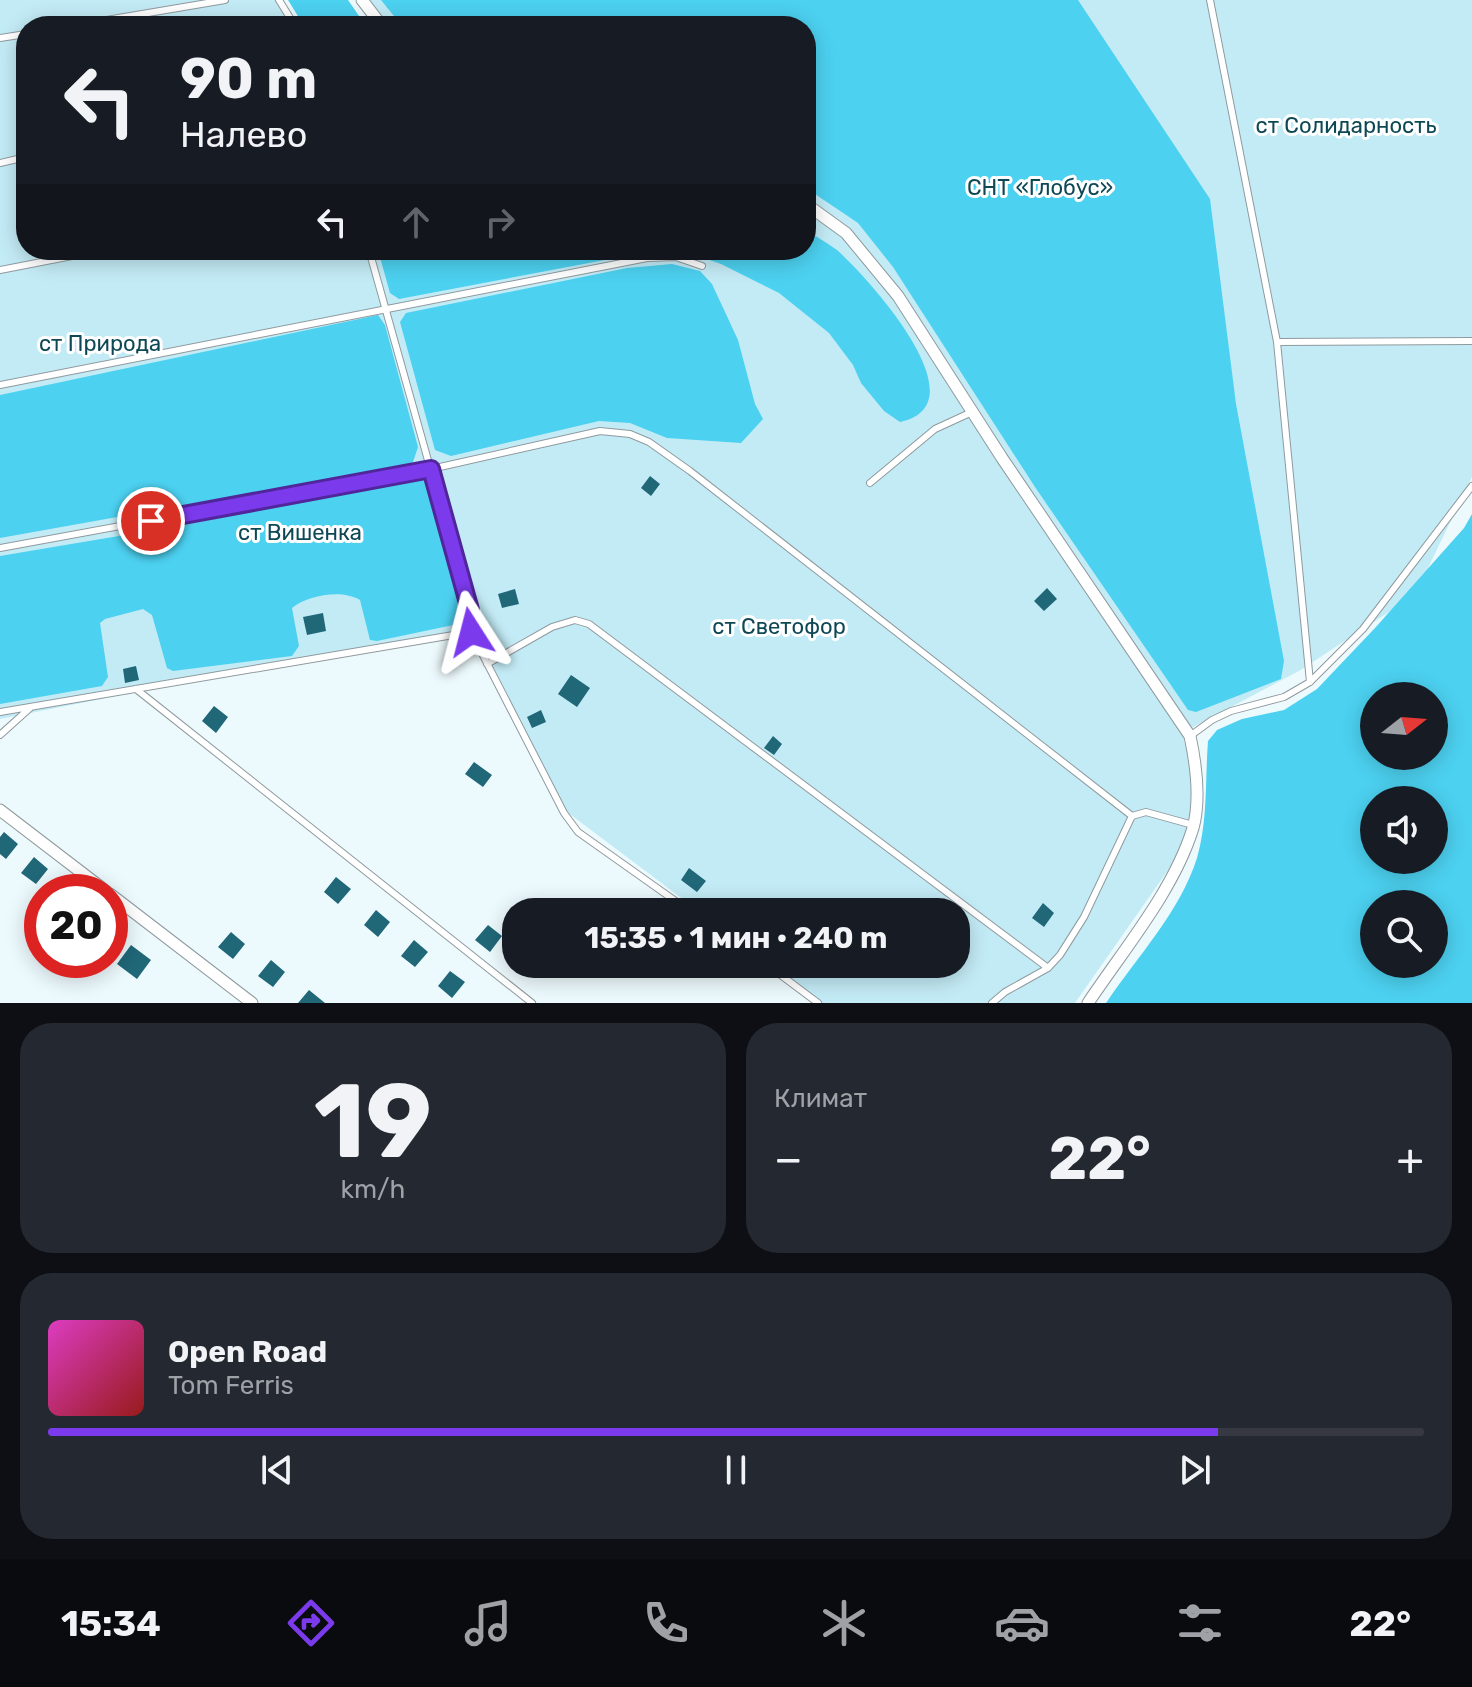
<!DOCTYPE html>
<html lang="ru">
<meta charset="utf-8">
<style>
:root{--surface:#171b24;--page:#242831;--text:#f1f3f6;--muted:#9ea1a6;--line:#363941;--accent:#7c3aed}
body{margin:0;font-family:Rubik,sans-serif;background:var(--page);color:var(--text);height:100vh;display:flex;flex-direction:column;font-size:30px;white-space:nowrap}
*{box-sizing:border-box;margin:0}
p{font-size:26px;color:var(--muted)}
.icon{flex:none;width:44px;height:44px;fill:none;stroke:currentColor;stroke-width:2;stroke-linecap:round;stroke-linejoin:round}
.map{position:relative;height:1003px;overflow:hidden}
.side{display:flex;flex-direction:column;gap:20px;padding:20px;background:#0d0f14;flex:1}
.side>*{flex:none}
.hud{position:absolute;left:16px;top:16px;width:800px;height:244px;border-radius:32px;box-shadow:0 4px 20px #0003;background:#171b24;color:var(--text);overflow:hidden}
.needle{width:52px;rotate:73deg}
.tools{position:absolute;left:1360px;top:682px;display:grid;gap:16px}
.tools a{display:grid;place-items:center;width:88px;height:88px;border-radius:50%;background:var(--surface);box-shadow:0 4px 20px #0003;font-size:40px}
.speed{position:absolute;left:24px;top:874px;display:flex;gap:16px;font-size:40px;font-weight:700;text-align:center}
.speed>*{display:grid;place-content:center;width:104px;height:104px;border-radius:50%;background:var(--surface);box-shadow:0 4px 20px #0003;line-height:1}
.speed .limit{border:12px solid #d22;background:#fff;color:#111}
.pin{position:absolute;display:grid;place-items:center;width:68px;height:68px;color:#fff;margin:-34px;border:4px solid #fff;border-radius:50%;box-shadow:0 2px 8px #0007}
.me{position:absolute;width:88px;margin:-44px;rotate:351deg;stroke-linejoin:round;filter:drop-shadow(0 0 6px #0008)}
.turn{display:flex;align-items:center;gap:28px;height:168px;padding:0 32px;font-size:36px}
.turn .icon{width:104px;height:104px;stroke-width:2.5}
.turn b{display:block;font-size:56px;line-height:68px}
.lanes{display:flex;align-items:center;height:76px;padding:0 32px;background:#0003;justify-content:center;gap:40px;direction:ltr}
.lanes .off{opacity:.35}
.big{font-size:60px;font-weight:700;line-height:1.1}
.side .card{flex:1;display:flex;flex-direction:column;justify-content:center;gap:12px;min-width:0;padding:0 28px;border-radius:32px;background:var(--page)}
.side .dial{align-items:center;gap:0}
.dial b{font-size:104px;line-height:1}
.song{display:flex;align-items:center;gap:24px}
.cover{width:96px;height:96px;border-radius:12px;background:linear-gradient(135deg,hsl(310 70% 55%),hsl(0 70% 35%))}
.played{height:8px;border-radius:4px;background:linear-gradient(90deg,var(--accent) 85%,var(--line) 85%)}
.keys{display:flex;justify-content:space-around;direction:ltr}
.heat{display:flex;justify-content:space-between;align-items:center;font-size:44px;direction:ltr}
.side .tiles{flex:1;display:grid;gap:20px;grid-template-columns:1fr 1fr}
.card:last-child{grid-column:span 2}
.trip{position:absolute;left:502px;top:898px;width:468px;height:80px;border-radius:32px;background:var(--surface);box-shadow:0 4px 20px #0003;font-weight:700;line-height:80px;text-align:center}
.dock{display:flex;height:128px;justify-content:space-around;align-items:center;background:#090b0e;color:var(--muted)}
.dock .icon{width:56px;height:56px}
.dock .on{color:var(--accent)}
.dock b{font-size:36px;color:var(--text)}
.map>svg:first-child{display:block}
</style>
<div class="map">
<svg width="1472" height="1003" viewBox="0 0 1472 1003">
<rect width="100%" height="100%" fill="#edfafd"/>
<path fill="#c3ebf6" d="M 0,0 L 276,0 L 294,26 L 26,26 L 26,250 L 806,250 L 806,26 L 378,26 L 356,0 L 1472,0 L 1472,477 L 1415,595 L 1299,671 L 1182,733 L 1196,783 L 1185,846 L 1075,1003 L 822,1003 L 770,964 L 956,964 L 956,912 L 700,912 L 563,809 L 474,635 L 172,685 L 0,719 Z"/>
<path fill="#4cd1f0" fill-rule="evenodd" d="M 288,0 L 348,0 L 366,26 L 304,26 Z
M 381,0 L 1078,0 L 1210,199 L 1236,404 L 1284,661 L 1281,679 L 1196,712 L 1188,710 L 1035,487 L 893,267 L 858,223 L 806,188 L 806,26 L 402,26 Z
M 806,230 C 816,236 827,243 837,250 C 867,277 984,404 900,422 L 884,411 L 861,383 L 853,365 L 829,333 L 779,293 L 721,264 L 681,250 L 806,250 Z
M 378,250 L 674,250 L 642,253 L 399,299 L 390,293 Z
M 672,264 L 700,271 L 712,284 L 738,340 L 755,404 L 763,419 L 741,443 L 667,438 L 630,423 L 599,421 L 451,456 L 435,450 L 400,322 L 406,313 L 627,268 Z
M 378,315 L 385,325 L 418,447 L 413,462 L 402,466 L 0,538 L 0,395 Z
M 417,478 L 424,479 L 429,484 L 461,602 L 463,616 L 458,624 L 377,641 L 370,640 L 360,600 C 342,589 308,595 292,608 L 299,646 L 292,656 L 173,671 L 167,668 L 152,615 L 143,609 L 105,619 L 100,623 L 108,677 L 102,686 L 0,704 L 0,556 L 184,525 Z
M 1472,514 L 1472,1003 L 1106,1003 C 1137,957 1180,912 1197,858 C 1208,820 1205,780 1208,741 L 1217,730 L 1242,719 L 1284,710 L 1317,689 L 1375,628 L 1464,528 ZM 1434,696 L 1434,756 L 1374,756 L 1374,696 ZM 1434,800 L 1434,860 L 1374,860 L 1374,800 ZM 1434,904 L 1434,964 L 1374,964 L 1374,904 Z"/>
<path fill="#206778" d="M 650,476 L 660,484 L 651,496 L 641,488 Z
M 1047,588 L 1057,599 L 1044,611 L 1034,601 Z
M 515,589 L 519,604 L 502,608 L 498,594 Z
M 323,613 L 326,631 L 307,635 L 303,617 Z
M 136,666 L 139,680 L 125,683 L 123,669 Z
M 571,675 L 590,688 L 577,707 L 558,694 Z
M 214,706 L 228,717 L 216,733 L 202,721 Z
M 541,710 L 546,722 L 532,728 L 527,717 Z
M 773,736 L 782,744 L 774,755 L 764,748 Z
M 474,762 L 492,775 L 483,787 L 465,774 Z
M 4,832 L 18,844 L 6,859 L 0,854 L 0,837 Z
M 34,857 L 48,869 L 36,884 L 21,873 Z
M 689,868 L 706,881 L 697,892 L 681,880 Z
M 336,877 L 351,889 L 338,904 L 324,892 Z
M 1043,903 L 1054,913 L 1044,927 L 1032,918 Z
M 376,910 L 390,922 L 378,937 L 364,925 Z
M 488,925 L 502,936 L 490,952 L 475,940 Z
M 231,932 L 245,944 L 233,959 L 218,947 Z
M 414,940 L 428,952 L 415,967 L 401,956 Z
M 131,945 L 151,960 L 137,979 L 117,964 Z
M 271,960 L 285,972 L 273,987 L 258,976 Z
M 450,971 L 465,982 L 452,998 L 438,986 Z
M 309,990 L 325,1003 L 298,1003 Z"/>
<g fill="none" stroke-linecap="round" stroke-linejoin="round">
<defs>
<path id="lane" d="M 279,0 L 295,26
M 1210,0 L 1277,342 L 1310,682
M 71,26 L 225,0
M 0,38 L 26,34
M 0,163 L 26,157
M 369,250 L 470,610 L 471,632 L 564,813 L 578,832 L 691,912
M 0,270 L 103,250
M 1277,342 L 1472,341
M 0,385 L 647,258 L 676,257 L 702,266
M 870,483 L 935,429 L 972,412
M 0,548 L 431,469 L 600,431 L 630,434 L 649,442 L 690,471 L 1132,816
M 487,664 L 552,627 L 575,620 L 589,624 L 1048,968
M 136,689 L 532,1003
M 0,712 L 471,632
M 0,735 L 30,708
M 1190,736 L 1212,720 L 1231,711 L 1284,697 L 1310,682 L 1363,629 L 1472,486
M 766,964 L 818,1003
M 992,1003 L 1005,992 L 1048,968 L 1060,955 L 1084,917 L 1132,816 L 1146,812 L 1193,825"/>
<path id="street" d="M 362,0 L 382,26
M 806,204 L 846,233 L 898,296 L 1002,458 L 1190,736 C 1196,764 1201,799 1193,828 C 1174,890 1124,949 1088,1003
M 0,810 L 107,892
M 110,894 L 252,1003"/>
</defs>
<use href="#lane" stroke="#8f9a9e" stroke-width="8"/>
<use href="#street" stroke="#8f9a9e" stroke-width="13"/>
<use href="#lane" stroke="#fff" stroke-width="6"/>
<use href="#street" stroke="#fff" stroke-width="11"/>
</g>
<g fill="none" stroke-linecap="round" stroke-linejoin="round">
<defs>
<path id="route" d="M 151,521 L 431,469 L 470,610 L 471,632"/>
</defs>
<use href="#route" stroke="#51269a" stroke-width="20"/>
<use href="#route" stroke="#7c3aed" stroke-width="14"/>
</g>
<g text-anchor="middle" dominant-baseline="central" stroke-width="6" stroke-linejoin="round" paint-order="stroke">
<g font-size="22" fill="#0e4855" stroke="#fff">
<text x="1346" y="125">ст Солидарность</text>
<text x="1040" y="187">СНТ «Глобус»</text>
<text x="100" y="343">ст Природа</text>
<text x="300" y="532">ст Вишенка</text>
<text x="779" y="626">ст Светофор</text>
</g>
</g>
</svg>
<div class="tools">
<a><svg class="needle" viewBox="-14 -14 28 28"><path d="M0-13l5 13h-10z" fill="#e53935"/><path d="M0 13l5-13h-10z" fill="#9ea1a6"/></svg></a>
<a><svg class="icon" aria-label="sound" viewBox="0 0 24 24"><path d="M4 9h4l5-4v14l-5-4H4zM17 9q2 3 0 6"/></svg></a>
<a><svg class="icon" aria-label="search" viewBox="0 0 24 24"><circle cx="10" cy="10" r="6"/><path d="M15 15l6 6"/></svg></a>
</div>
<div class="speed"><div class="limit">20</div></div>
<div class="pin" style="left:151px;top:521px;background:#d93025"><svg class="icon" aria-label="arrive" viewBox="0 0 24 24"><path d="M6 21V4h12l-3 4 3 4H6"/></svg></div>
<svg class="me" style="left:471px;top:632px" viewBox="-20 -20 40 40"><path d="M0-17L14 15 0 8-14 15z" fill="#7c3aed" stroke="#fff" stroke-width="4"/></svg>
<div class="trip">15:35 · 1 мин · 240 m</div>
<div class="hud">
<div class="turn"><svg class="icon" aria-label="left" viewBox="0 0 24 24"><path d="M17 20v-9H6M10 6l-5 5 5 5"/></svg><div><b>90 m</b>Налево</div></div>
<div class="lanes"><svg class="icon" aria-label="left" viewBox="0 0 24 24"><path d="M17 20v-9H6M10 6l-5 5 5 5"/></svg><svg class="icon off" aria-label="ahead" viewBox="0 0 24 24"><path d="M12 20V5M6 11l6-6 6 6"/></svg><svg class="icon off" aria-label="right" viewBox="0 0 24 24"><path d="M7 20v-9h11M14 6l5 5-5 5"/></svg></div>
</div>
</div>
<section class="side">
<div class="tiles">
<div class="card dial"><b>19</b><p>km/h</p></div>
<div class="card"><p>Климат</p>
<div class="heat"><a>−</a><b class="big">22°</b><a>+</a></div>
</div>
<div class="card">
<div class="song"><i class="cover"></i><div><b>Open Road</b><p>Tom Ferris</p></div></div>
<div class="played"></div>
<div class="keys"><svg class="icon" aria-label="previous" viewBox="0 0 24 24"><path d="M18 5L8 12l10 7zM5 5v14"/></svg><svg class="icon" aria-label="pause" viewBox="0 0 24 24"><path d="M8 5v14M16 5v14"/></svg><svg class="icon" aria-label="next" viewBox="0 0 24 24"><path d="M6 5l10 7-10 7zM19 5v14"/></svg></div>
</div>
</div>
</section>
<nav class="dock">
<b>15:34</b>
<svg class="icon on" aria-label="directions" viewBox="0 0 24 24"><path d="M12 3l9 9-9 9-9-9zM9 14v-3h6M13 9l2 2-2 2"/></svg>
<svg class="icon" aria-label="music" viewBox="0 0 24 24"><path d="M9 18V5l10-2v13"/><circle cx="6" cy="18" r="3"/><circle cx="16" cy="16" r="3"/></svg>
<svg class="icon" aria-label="phone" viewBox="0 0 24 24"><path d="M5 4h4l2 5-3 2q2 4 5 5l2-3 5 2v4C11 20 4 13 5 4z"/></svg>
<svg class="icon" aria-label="climate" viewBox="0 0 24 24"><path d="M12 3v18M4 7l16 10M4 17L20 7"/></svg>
<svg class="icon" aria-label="car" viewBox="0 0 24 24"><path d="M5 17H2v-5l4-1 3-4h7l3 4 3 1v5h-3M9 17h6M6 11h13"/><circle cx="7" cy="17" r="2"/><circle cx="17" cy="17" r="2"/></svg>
<svg class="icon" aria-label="filters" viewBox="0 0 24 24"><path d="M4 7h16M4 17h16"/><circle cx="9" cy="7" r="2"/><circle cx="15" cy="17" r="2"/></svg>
<b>22°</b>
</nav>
